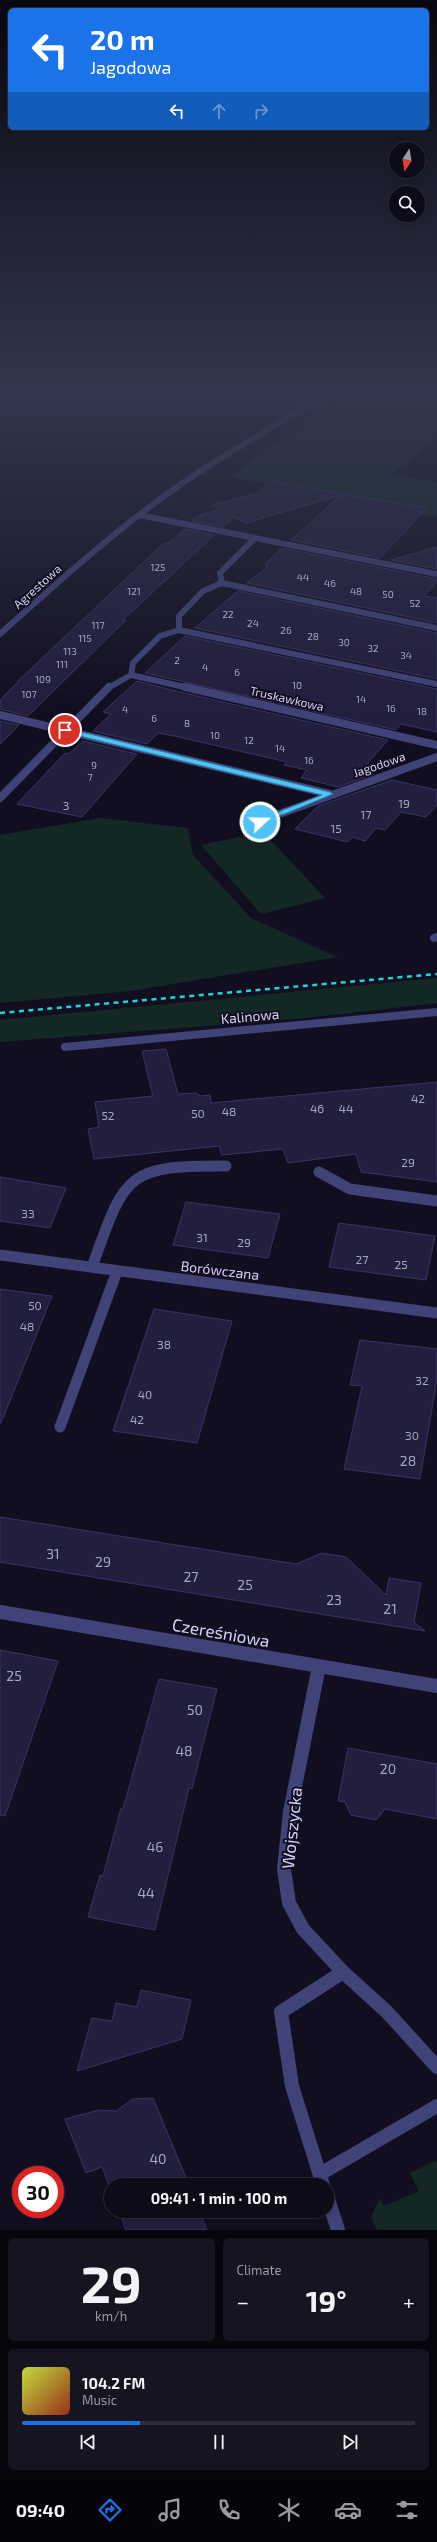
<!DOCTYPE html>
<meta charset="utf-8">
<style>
:root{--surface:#0d0b17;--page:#161420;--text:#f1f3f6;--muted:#9a9ba1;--line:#2d2b36;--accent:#1a73e8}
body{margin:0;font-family:"Exo 2",sans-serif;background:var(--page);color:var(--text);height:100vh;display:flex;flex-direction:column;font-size:15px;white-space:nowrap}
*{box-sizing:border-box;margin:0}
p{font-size:13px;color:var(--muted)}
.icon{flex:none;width:22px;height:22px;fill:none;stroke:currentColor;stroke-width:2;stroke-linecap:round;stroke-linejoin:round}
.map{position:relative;height:2230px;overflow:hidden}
.side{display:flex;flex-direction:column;gap:8px;padding:8px;background:#07060d;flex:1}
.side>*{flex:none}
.guide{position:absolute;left:8px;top:8px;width:421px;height:122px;border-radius:6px;box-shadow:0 2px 10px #0003,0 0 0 1px var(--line);background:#1a73e8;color:#fff;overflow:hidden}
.needle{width:26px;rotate:192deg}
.buttons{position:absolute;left:389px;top:142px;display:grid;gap:8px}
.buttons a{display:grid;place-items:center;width:36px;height:36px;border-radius:50%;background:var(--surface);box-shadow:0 2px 10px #0003,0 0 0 1px var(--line);font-size:20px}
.speed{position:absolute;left:12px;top:2166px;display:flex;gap:8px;font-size:20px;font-weight:700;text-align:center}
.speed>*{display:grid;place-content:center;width:52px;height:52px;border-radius:50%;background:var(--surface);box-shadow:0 2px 10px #0003,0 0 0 1px var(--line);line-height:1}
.speed .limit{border:6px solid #d22;background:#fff;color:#111}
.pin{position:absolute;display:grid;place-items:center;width:34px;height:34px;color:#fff;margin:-17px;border:2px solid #fff;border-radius:50%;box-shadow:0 1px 4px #0007}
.me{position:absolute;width:44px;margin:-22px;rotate:69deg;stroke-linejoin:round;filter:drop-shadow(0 0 3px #0008)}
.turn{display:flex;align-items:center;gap:14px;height:84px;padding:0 16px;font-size:18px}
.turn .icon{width:52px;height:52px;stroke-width:2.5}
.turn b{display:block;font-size:28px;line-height:34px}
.lanes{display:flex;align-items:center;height:38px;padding:0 16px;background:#0003;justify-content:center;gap:20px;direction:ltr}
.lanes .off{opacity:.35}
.big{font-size:30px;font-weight:700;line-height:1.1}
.side .tile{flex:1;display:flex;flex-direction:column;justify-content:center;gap:6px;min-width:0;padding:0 14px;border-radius:6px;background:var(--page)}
.side .dial{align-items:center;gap:0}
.dial b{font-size:52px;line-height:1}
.song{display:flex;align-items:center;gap:12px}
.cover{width:48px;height:48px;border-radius:6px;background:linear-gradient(135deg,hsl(70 70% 55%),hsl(10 70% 35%))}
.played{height:4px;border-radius:2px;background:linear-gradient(90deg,var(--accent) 30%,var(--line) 30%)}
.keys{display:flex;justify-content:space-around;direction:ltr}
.heat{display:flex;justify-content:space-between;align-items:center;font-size:22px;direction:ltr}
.side .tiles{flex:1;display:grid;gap:8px;grid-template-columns:1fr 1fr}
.tile:last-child{grid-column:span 2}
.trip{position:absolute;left:104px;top:2178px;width:230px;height:40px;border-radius:20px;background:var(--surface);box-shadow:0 2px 10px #0003,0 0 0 1px var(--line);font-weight:700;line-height:40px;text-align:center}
.menu{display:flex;height:64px;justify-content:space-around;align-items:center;background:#050409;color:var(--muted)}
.menu .icon{width:28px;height:28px}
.menu .current{color:var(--accent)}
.menu b{font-size:18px;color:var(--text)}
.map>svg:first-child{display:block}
</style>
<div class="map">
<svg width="437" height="2230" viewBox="0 0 437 2230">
<rect width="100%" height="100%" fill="#110f1f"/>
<path fill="#132825" d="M 355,395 L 437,395 L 437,437 L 392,474 L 437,482 L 437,517 L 231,477 L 276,443 Z
M 100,818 L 188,828 L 193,855 L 251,918 L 337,957 L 131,991 L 0,1003 L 0,835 Z
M 263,832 L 325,898 L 261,914 L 201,845 Z
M 437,978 L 437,1003 L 306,1018 L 0,1042 L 0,1020 Z
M 437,2160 L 437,2230 L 377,2230 L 371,2217 L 380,2199 L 384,2206 L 419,2191 L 410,2173 Z"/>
<path fill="#221e3d" stroke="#393366" d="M 271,481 L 341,494 L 427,508 L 380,558 L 291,540 L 341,495 L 246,523 L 234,517 L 223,527 L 192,521 L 198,516 L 220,509 L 212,505 L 258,493 Z
M 184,529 L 214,535 L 123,620 L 126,620 L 28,716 L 0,709 L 0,700 L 18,682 L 17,682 L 152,554 L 165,543 L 169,543 Z
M 437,547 L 437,569 L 391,560 Z
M 282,548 L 437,579 L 437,582 L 424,596 L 437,598 L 437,623 L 247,583 L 267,567 L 265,564 Z
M 238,591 L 437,633 L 437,679 L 195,628 Z
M 185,636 L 437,689 L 437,732 L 401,724 L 396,730 L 145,673 Z
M 137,681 L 184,693 L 388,740 L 360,772 L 371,775 L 338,787 L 301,778 L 307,770 L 284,765 L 287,762 L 179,737 L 158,733 L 147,744 L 93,731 L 111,714 L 103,712 Z
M 0,721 L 19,725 L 0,744 Z
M 83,741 L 137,754 L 82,817 L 17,804 L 65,753 L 68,754 Z
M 392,780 L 437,790 L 437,805 L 426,817 L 401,812 L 385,830 L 376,828 L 365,841 L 352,837 L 348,842 L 295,829 L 318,806 Z
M 166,1049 L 178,1094 L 196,1093 L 200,1096 L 210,1095 L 211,1103 L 437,1082 L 437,1182 L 361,1172 L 356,1154 L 288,1163 L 283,1149 L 222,1155 L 219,1146 L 94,1159 L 88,1129 L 99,1127 L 95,1102 L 153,1096 L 142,1051 Z
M 0,1177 L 66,1188 L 50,1228 L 0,1221 Z
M 186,1202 L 280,1214 L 268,1258 L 173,1245 Z
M 339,1223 L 435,1236 L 426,1280 L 329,1267 Z
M 0,1289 L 52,1296 L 1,1423 L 0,1423 Z
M 154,1309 L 232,1321 L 197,1443 L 113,1431 Z
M 360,1340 L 437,1349 L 437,1379 L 420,1479 L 344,1469 L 362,1386 L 350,1385 Z
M 0,1517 L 296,1564 L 322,1553 L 346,1557 L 386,1595 L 389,1578 L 421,1583 L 414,1622 L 425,1631 L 0,1562 Z
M 0,1650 L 58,1661 L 5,1816 L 0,1815 Z
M 159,1679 L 217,1689 L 192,1789 L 189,1788 L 155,1930 L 88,1917 L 100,1875 L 103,1876 L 121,1808 L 123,1809 Z
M 348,1748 L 437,1764 L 437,1819 L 385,1809 L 376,1820 L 351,1815 L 345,1802 L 338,1801 Z
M 141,1990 L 191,2000 L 182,2039 L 77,2071 L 92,2018 L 112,2021 L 116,2003 L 137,2007 Z
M 153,2098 L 189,2185 L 111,2185 L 111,2191 L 102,2167 L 86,2173 L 65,2119 L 99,2110 L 116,2111 L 133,2099 Z
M 119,2211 L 199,2211 L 207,2230 L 126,2230 Z"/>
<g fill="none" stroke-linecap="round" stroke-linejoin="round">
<path stroke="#404378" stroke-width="6" d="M 139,515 L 437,574
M 222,583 L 437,628
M 179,630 L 437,684
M 0,634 C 57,583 114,531 177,487 C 225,453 277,425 327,395
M 131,675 L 189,688
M 108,688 L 131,675 L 133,663 L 160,636 L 179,630 L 179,616 L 203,591 L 222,583 L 220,573 L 254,539"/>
<path stroke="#404378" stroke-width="8" d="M 185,687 L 437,745
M 0,715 L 330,794
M 0,798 L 109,687
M 260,821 L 437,757
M 434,938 L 437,937
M 65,1047 L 437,1012"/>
<path stroke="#404378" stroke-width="11" d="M 319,1172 L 350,1189 L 437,1201
M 0,1255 L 437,1313
M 92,1267 C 125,1176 124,1165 226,1166
M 60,1427 L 117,1271"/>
<path stroke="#404378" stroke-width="14" d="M 0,1612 L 437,1686
M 319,1666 L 290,1812 L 284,1869 L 289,1903 L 303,1929 L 343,1972 L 387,2012 L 437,2067
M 320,2174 L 437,2106
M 323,2185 L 292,2086 L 281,2012 L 343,1972
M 327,2196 L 338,2230"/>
<path stroke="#1dd7db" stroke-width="2.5" stroke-dasharray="5 4.5" stroke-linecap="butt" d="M 0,1013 L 437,974"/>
</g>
<linearGradient id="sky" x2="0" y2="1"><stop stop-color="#090811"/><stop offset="0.56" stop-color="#32374d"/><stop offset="1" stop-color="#32374d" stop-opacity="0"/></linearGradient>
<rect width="437" height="707" fill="url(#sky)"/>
<path fill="#4fc3f7" stroke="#337fa1" d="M 65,728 L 330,792 L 333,794 L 260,824 L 256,822 L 257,820 L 322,795 L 63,732 Z"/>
<g text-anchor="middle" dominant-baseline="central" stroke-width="4" stroke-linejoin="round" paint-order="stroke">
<g font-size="10" fill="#a8a6ca">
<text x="158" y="567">125</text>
<text x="303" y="577">44</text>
<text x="330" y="583">46</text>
<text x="134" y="591">121</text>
<text x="356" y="591">48</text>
<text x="388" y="594">50</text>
<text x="415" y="603">52</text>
<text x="228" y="614">22</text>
<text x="253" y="623">24</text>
<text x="98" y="625">117</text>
<text x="286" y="630">26</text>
<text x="313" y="636">28</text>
<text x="85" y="638">115</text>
<text x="344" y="642">30</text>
<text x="373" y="648">32</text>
<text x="70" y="651">113</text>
<text x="406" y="655">34</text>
<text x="177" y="660">2</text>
<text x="62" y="664">111</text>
<text x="205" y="667">4</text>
<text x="237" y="672">6</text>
<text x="43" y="679">109</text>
<text x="297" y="685">10</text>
<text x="29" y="694">107</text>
<text x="361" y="699">14</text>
<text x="391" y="708">16</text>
<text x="125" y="709">4</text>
<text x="422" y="711">18</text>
<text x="154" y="718">6</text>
<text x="187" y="723">8</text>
<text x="215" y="735">10</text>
<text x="249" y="740">12</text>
<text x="280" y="748">14</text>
<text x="309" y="760">16</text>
<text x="94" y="765">9</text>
<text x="90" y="777">7</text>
</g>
<g font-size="12" fill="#d4d3f9" stroke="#110f1f">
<text transform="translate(37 586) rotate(-42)">Agrestowa</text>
<text transform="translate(287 698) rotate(13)">Truskawkowa</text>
<text transform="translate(379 764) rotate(-19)">Jagodowa</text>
</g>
<g font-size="12" fill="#a8a6ca">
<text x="404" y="803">19</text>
<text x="66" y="805">3</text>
<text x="366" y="814">17</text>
<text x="336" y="828">15</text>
<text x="418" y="1098">42</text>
<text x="317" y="1108">46</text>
<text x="346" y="1108">44</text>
<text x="229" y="1111">48</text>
<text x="198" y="1113">50</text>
<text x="108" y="1115">52</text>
<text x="408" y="1162">29</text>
<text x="28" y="1213">33</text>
<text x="202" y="1237">31</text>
<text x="244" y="1242">29</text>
<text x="362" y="1259">27</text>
<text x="401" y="1264">25</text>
<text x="35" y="1305">50</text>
<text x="27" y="1326">48</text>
<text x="164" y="1344">38</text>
<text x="422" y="1380">32</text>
<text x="145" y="1394">40</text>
<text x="137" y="1419">42</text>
<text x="412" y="1435">30</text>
</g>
<g font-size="14" fill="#d4d3f9" stroke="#110f1f">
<text transform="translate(250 1016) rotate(-5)">Kalinowa</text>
<text transform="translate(220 1270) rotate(7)">Borówczana</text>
</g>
<g font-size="14" fill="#a8a6ca">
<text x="408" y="1460">28</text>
<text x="53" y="1553">31</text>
<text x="103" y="1561">29</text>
<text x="191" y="1576">27</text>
<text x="245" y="1584">25</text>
<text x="334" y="1599">23</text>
<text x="390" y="1608">21</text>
<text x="14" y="1675">25</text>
<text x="195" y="1709">50</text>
<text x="184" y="1750">48</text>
<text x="388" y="1768">20</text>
<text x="155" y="1846">46</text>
<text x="146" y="1892">44</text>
<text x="158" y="2158">40</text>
</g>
<g font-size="17" fill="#d4d3f9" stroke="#110f1f">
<text transform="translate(221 1632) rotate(10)">Czereśniowa</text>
<text transform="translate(291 1828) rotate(-84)">Wojszycka</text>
</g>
</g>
</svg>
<div class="buttons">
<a><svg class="needle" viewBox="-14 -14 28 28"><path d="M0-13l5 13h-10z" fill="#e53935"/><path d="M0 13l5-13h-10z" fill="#9a9ba1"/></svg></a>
<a><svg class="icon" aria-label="search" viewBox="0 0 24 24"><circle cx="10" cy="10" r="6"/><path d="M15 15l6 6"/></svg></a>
</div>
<div class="speed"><div class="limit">30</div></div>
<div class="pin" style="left:65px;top:730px;background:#d93025"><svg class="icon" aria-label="arrive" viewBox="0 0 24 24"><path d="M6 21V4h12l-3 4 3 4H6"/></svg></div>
<svg class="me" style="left:260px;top:822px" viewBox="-20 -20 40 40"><circle r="17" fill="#4fc3f7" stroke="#fff" stroke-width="3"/><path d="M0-11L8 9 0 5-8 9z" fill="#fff"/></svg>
<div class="trip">09:41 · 1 min · 100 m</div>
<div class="guide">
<div class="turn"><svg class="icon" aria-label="left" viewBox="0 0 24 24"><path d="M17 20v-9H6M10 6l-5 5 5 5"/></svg><div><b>20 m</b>Jagodowa</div></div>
<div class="lanes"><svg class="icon" aria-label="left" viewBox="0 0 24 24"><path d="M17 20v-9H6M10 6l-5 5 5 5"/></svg><svg class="icon off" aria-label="ahead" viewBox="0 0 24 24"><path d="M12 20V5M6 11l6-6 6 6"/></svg><svg class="icon off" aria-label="right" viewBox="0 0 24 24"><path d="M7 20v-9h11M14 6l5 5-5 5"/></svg></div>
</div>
</div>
<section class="side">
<div class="tiles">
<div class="tile dial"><b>29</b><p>km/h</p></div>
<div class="tile"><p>Climate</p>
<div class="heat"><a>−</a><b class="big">19°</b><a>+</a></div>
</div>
<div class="tile">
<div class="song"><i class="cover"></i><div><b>104.2 FM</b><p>Music</p></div></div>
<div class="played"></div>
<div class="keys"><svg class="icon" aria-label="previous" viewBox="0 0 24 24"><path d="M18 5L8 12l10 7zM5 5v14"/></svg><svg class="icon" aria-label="pause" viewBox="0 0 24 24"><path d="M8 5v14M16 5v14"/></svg><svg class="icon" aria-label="next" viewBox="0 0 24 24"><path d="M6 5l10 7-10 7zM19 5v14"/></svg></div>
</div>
</div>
</section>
<nav class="menu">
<b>09:40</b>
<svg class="icon current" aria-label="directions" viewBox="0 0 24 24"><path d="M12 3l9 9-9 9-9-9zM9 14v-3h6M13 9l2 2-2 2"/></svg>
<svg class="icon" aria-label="music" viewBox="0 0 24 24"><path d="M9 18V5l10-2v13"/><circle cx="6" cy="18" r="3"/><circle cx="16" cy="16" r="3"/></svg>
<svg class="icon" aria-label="phone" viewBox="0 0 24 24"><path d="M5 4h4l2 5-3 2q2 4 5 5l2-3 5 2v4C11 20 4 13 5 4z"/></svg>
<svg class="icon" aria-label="climate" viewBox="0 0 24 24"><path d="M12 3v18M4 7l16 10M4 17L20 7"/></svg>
<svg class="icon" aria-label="car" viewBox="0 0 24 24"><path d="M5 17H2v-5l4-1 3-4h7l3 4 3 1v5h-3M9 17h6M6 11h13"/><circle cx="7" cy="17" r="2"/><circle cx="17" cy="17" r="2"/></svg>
<svg class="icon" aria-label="filters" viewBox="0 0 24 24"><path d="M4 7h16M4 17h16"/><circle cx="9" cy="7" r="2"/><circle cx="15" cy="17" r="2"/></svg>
</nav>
